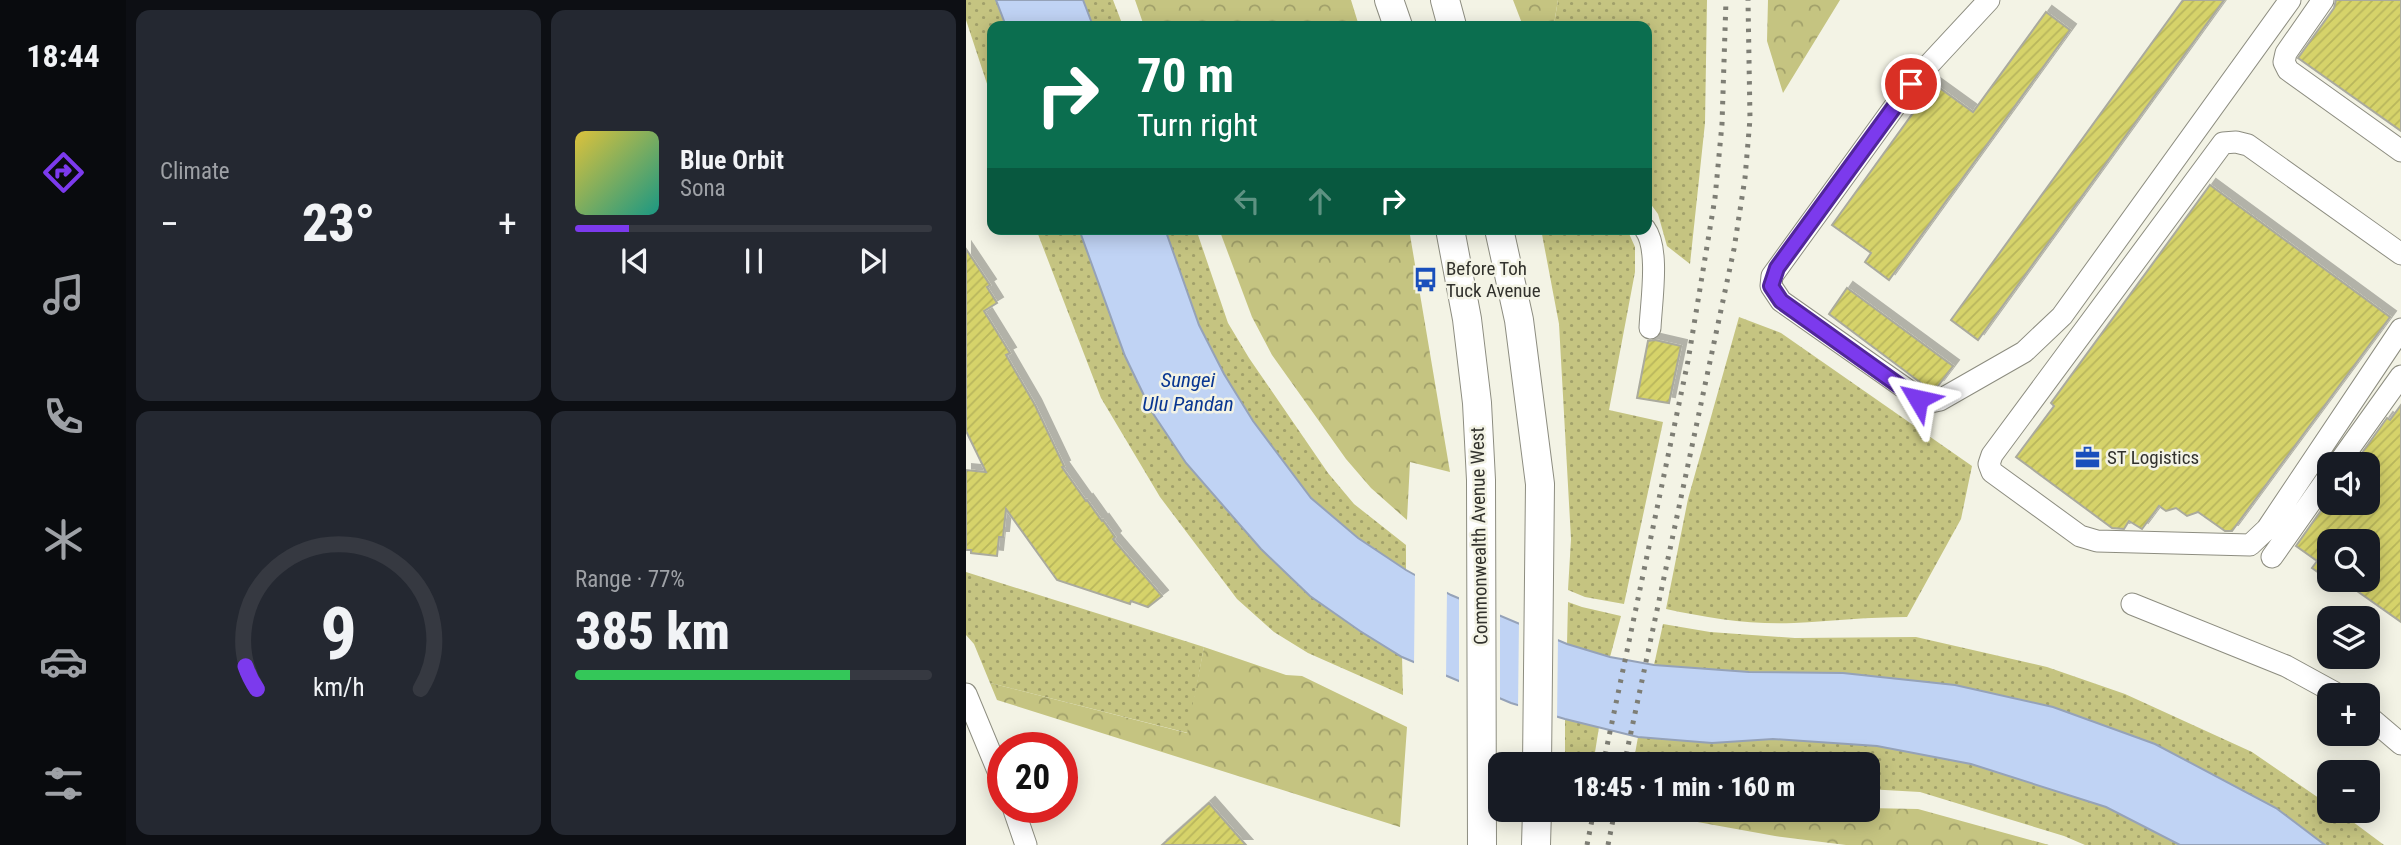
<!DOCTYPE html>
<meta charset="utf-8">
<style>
:root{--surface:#171b24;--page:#242831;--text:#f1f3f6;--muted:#9ea1a6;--line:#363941;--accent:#7c3aed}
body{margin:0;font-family:"Roboto Condensed",sans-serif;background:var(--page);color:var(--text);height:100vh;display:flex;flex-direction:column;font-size:26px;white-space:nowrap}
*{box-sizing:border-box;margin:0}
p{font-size:23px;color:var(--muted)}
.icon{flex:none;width:38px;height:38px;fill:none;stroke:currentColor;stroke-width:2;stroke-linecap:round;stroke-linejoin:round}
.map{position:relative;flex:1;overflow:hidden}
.sheet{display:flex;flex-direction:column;gap:10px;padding:10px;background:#0d0f14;width:840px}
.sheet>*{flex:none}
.guide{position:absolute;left:21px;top:21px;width:665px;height:214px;border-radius:14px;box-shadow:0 4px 18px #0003;background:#0b6e4f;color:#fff;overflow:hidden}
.fabs{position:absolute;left:1351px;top:452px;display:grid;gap:14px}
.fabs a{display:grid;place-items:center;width:63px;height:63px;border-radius:14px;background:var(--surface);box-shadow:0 4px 18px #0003;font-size:35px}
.speed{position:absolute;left:21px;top:732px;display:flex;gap:14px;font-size:35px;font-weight:700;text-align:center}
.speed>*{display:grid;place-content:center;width:91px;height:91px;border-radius:50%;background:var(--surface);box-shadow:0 4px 18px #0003;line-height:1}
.speed .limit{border:10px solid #d22;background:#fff;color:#111}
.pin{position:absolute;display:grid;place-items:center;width:60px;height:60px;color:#fff;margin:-30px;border:4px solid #fff;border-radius:50%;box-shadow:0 2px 7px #0007}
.me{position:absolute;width:77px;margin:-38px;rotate:306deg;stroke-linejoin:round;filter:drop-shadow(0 0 5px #0008)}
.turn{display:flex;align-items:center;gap:24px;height:147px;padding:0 35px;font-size:32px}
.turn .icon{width:91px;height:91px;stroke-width:2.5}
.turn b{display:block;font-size:49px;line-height:60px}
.lanes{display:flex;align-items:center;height:66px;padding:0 35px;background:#0003;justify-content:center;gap:35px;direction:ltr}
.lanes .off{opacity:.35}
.big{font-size:52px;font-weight:800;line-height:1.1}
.sheet .tile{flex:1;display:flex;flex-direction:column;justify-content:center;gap:10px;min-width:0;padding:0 24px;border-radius:14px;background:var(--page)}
.sheet .dial{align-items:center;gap:0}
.dial svg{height:182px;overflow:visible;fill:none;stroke:var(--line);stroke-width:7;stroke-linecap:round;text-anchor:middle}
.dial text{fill:var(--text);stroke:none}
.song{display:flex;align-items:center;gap:21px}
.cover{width:84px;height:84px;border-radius:10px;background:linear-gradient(135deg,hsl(50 70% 55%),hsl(170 70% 35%))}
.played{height:7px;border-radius:4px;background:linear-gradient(90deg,var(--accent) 15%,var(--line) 15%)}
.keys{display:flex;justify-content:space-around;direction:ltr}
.heat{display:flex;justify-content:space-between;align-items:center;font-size:38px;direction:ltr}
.charge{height:10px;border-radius:5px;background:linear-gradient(90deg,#34c759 77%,var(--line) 0)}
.sheet .tiles{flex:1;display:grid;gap:10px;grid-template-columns:repeat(2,1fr)}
.trip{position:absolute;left:522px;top:752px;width:392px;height:70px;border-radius:14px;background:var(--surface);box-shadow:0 4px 18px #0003;font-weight:800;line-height:70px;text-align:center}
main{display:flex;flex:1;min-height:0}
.tabs{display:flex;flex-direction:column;width:126px;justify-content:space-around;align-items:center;background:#090b0e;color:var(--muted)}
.tabs .icon{width:49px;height:49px}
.tabs .selected{color:var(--accent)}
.tabs b{font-size:32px;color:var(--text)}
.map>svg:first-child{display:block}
</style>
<main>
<nav class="tabs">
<b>18:44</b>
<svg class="icon selected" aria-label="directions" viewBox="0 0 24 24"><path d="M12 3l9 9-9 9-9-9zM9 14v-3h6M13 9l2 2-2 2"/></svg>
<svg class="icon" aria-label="music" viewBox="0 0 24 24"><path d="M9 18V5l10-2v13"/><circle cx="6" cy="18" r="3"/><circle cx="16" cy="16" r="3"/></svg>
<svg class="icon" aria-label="phone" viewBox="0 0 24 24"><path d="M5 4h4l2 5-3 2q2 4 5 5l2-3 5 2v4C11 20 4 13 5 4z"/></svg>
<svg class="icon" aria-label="climate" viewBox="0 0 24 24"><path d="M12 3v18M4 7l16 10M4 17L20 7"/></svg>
<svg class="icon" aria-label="car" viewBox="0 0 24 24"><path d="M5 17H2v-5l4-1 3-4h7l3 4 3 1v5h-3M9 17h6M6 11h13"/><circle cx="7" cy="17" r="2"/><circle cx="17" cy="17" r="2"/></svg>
<svg class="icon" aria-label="filters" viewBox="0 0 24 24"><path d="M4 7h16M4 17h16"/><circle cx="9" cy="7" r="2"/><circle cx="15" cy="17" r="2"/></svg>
</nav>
<section class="sheet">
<div class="tiles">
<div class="tile"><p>Climate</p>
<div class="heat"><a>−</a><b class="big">23°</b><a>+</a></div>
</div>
<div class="tile">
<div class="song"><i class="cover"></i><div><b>Blue Orbit</b><p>Sona</p></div></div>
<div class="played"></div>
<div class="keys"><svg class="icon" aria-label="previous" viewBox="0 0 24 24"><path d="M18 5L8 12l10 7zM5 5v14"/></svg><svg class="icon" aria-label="pause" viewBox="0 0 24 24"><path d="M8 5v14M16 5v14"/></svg><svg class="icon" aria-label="next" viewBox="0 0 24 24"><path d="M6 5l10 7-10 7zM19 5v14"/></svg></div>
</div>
<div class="tile dial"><svg viewBox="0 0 100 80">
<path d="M14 69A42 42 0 1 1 86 69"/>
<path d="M14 69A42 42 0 0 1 9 59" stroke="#7c3aed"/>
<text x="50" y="56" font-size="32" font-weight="700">9</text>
<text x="50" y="72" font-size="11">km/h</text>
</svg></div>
<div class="tile"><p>Range · 77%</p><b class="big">385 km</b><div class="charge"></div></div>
</div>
</section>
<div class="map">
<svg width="1435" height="845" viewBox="0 0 1435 845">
<defs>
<pattern id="grass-dots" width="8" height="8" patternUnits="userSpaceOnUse" patternTransform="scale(1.75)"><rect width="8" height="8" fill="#c5c481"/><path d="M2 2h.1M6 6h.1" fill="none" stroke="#a1a06a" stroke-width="1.8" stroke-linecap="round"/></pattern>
<pattern id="forest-crowns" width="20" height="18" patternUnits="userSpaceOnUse" patternTransform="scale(1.75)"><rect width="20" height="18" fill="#c5c481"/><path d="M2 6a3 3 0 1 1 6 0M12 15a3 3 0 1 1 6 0" fill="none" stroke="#a1a06a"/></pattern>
<pattern id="building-hatch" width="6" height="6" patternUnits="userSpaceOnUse" patternTransform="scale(1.75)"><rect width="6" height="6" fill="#d6d36a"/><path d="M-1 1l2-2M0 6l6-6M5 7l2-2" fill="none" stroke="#b8b65c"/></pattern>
<filter id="shadow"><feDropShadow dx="6" dy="-6" stdDeviation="0" flood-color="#0004"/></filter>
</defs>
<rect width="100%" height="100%" fill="#f3f3e5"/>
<path fill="url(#grass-dots)" d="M 0,0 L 30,0 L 40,26 L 26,26 L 26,99 L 0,20 Z
M 117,0 L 147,0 L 157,26 L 127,26 Z
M 592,0 L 741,0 L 739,123 L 724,264 L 701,246 L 692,214 L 681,199 L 681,26 L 582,26 L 588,24 Z
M 70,229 L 113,229 L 159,356 L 186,412 L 220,463 L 295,549 L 344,596 L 394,631 L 436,657 L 437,695 L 342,653 L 308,632 L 271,599 L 194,497 L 135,398 Z
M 199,229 L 230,229 L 262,323 L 283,358 L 362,473 L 388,504 L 440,545 L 440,570 L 392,538 L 345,498 L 287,421 L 258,374 L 233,325 Z
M 575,229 L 661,229 L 669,247 L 669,272 L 643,410 L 697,422 L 658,604 L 619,597 L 602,590 L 605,539 L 593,324 Z
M 773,317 L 815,333 L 1006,466 L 995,519 L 941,617 C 903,617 866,621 828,623 C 785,625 742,618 700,609 L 722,499 Z
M 0,572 L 238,647 L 222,733 L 24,683 L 8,644 L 0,635 Z
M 602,602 L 616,607 L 655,616 L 644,657 L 601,644 Z
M 697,624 L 744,632 L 829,638 L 950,637 L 1081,667 L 1159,694 L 1286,752 L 1363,805 L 1363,810 L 1371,810 L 1418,845 L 1359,845 L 1310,808 L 1189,744 L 1087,707 L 989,685 L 877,673 L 783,672 L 688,665 Z
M 599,719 L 633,727 L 627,765 L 599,765 Z
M 672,737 L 746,743 L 807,739 L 911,746 L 1005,764 L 1140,807 L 1214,845 L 1119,845 L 1098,836 L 954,792 L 901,789 L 901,765 L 667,765 Z"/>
<path fill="url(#forest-crowns)" d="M 169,0 L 385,0 L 393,26 L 178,26 Z
M 547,0 L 592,0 L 588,24 L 557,26 Z
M 802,0 L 874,0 L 817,93 L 801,41 Z
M 253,229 L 443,229 L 484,472 L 444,462 L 441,520 L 405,488 L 380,459 L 306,355 L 286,317 Z
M 238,647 L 320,675 L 336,676 L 441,727 L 434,827 L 31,700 L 24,683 L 221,733 Z
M 901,808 L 952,809 L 1083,845 L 880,845 L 809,836 L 665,810 L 901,810 Z"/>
<path fill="#c0d3f4" stroke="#95a2b8" stroke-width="2" d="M 30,0 L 117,0 L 127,26 L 40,26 Z
M 113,229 L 199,229 L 233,325 L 258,374 L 287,421 L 345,498 L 392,538 L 440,570 L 485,595 L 601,644 L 644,657 L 688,665 L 783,672 L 877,673 L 989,685 L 1087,707 L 1189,744 L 1310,808 L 1359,845 L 1214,845 L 1140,807 L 1005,764 L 911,746 L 807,739 L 746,743 L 672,737 L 599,719 L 545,703 L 436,657 L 394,631 L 344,596 L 295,549 L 220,463 L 186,412 L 159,356 Z"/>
<path fill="#f3f3e5" d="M 449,571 L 481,589 L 480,679 L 448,665 Z
M 493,595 L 534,612 L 534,702 L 493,684 Z
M 553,620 L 592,636 L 591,721 L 552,709 Z"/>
<path fill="url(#building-hatch)" stroke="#aaaa9d" stroke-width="2" filter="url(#shadow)" d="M 1217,0 L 1258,0 L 1012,340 L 985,320 Z
M 1370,0 L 1435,0 L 1435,131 L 1332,58 L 1368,8 Z
M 1080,12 L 1104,30 L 923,280 L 899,262 L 905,253 L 866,225 L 968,84 L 1007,112 Z
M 1244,185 L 1424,317 L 1266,531 L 1259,531 L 1232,512 L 1221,516 L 1210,508 L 1200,511 L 1193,506 L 1176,529 L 1163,521 L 1158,529 L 1146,528 L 1050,457 L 1088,406 L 1085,403 Z
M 0,249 L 24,285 L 21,287 L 31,303 L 18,311 L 44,353 L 40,355 L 69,405 L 98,466 L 96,467 L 120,501 L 121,500 L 136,521 L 137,520 L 149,537 L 147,539 L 196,596 L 182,607 L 165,601 L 164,604 L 91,580 L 40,509 L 37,537 L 33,537 L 31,556 L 5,553 L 5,550 L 0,550 L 0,470 L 20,472 L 0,431 Z
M 881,288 L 987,366 L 972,386 L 963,389 L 863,314 Z
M 689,340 L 715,346 L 703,403 L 671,398 L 682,341 Z
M 1435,405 L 1435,622 L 1374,579 L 1402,579 L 1402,541 L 1363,541 L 1363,580 L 1346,568 L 1351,561 L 1330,546 L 1361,502 L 1402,502 L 1402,464 L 1388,464 L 1421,418 L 1424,420 Z
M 243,803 L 280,845 L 196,845 Z"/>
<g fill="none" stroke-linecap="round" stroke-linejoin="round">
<defs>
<path id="minor" d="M 1023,0 L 945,84 L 806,276 L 805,286 L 815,301 L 960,403 L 974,400 L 1058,352 L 1096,316 L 1324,0
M 1357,0 L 1320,53 L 1318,62 L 1322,70 L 1435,151
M 679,229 C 694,249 685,303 684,328
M 1435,254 L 1282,145 L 1270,142 L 1257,143 L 1026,455 L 1023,464 L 1026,472 L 1114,536 L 1131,541 L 1284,545 L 1301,529 L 1435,329
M 1372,464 L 1435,376
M 1306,557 L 1363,476
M 1166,604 L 1320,666 L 1373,695
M 0,694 L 37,783
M 1402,716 L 1435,744
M 47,807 L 60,845"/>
<path id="major" d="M 423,0 L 432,26
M 479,0 L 486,26
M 484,229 L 501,319 L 511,403 L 515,480 L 516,845
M 533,229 L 553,320 L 574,484 L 571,765
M 570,845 L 571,810"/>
</defs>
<use href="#minor" stroke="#8d8d80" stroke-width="23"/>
<use href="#major" stroke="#8d8d80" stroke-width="30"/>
<use href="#minor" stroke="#fff" stroke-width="21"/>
<use href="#major" stroke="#fff" stroke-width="28"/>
<path stroke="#7e7e75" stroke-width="5" stroke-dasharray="3.5 7" stroke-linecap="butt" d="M 637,765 L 722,361 L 749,198 L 756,124 L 760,0
M 658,765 L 768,249 L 779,178 L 784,119 L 782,0
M 621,845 L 628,810
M 642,845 L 649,810"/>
</g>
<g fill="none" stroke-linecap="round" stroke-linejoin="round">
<defs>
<path id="route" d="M 945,84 L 811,268 L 805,286 L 815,301 L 952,399"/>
</defs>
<use href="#route" stroke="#51269a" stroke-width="18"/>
<use href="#route" stroke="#7c3aed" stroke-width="12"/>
</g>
<defs>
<symbol id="bus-bare" viewBox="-9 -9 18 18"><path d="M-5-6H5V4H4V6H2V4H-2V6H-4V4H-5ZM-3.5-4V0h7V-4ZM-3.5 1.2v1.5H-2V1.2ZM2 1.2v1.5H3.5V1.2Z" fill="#194fbc" stroke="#f3f3e5" stroke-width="2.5" paint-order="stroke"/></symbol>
<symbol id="office-bare" viewBox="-9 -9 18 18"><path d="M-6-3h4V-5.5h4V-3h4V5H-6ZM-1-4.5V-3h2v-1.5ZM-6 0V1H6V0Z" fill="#194fbc" stroke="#f3f3e5" stroke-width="2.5" paint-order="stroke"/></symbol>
</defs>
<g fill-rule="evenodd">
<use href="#bus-bare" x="442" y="262" width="35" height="35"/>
<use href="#office-bare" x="1104" y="440" width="35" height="35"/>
</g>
<g text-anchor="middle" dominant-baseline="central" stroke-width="5" stroke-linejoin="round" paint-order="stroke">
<g font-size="19" fill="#31312c" stroke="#f3f3e5" text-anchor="start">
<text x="480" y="268">Before Toh<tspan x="480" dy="22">Tuck Avenue</tspan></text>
<text x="1141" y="457">ST Logistics</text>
</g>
<g font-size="19" fill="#31312c" stroke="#f3f3e5">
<text transform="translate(513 536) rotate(-91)">Commonwealth Avenue West</text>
</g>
<g font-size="21" font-style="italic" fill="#093792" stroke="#f3f3e5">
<text x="222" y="380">Sungei<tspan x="222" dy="24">Ulu Pandan</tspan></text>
</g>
</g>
</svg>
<div class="fabs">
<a><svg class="icon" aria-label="sound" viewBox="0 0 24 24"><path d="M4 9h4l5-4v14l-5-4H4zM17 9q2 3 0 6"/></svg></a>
<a><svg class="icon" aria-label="search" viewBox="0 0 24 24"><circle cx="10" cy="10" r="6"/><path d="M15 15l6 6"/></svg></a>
<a><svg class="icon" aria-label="layers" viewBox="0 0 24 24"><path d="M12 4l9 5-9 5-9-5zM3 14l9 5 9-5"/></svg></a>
<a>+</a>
<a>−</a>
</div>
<div class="speed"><div class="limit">20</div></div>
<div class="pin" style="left:945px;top:84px;background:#d93025"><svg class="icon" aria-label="arrive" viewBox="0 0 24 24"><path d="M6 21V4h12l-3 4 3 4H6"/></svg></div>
<svg class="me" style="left:952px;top:399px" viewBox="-20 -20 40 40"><path d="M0-17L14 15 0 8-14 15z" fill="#7c3aed" stroke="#fff" stroke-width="4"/></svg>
<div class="trip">18:45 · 1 min · 160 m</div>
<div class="guide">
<div class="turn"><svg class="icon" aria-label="right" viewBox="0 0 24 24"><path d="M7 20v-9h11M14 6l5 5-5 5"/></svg><div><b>70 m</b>Turn right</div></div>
<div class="lanes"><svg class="icon off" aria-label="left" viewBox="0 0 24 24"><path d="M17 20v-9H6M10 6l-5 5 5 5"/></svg><svg class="icon off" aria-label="ahead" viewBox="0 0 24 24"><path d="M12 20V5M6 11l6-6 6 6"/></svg><svg class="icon" aria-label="right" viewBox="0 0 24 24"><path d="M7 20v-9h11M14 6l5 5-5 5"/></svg></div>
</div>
</div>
</main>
